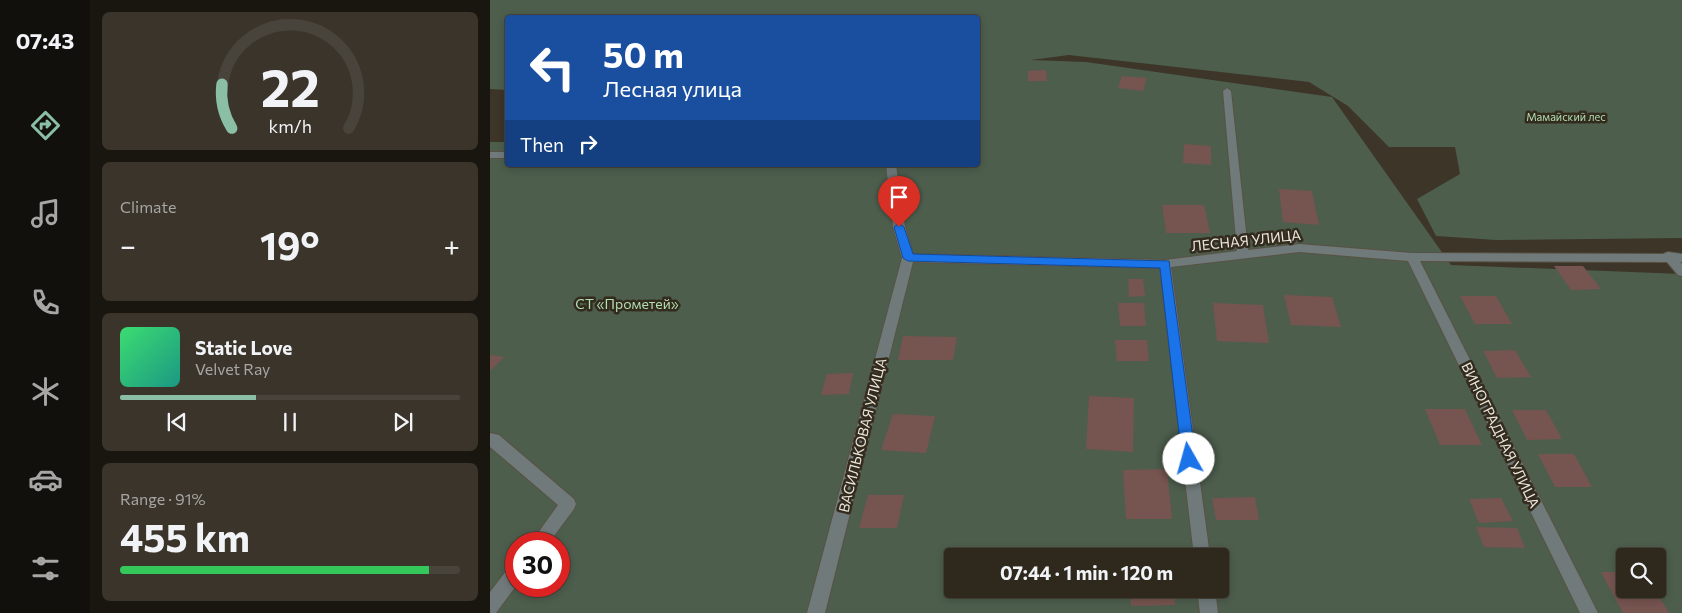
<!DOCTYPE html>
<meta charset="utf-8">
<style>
:root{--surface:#2e281d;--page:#3a342a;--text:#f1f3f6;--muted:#a7a6a4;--line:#49443b;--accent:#8abfa5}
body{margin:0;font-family:Commissioner,sans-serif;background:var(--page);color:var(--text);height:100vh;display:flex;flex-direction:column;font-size:19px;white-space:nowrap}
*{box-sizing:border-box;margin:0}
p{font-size:16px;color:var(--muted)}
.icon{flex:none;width:28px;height:28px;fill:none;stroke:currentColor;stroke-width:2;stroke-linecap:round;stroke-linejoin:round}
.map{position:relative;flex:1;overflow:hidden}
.drawer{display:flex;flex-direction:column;gap:12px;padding:12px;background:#191610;width:400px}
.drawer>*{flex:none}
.guide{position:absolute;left:15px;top:15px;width:475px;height:152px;border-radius:5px;box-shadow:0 2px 8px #0003,0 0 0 1px var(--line);background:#1a4fa0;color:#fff;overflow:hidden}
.fabs{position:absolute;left:1126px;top:548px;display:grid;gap:10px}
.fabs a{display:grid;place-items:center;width:50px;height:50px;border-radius:5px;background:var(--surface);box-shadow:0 2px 8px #0003,0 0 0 1px var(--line);font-size:25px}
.speed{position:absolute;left:15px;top:532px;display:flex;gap:10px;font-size:25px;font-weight:700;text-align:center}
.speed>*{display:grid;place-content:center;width:65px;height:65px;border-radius:50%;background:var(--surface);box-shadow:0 2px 8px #0003,0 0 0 1px var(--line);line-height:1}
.speed .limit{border:8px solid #d22;background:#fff;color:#111}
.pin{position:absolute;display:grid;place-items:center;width:42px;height:42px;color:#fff;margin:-51px -21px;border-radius:50% 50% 50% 0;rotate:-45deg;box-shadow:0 0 5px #0007}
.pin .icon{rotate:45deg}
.me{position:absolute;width:55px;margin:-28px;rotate:353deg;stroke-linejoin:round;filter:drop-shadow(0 0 4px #0008)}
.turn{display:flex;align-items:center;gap:18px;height:105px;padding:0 15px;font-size:22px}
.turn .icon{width:65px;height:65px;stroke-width:2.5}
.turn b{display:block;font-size:35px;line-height:42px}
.then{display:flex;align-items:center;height:48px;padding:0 15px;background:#0003;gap:10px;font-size:19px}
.big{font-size:38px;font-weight:700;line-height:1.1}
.drawer .tile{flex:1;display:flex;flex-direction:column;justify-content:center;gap:8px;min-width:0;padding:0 18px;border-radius:8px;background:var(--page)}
.drawer .dial{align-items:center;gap:0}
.dial svg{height:130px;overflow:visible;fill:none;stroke:var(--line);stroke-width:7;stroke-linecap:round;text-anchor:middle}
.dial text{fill:var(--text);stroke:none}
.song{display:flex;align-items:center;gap:15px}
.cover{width:60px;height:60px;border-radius:8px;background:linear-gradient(135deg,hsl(140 70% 55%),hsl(170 70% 35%))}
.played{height:5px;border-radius:2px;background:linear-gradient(90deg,var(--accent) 40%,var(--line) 40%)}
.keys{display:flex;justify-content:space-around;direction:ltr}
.heat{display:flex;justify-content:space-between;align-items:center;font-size:28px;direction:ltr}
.charge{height:8px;border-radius:4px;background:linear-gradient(90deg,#34c759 91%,var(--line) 0)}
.trip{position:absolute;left:454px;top:548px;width:285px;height:50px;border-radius:5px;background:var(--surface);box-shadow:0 2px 8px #0003,0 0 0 1px var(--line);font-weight:700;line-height:50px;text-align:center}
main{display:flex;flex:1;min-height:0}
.tabs{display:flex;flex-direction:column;width:90px;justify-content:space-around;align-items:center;background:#12100c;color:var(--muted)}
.tabs .icon{width:35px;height:35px}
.tabs .selected{color:var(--accent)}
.tabs b{font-size:22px;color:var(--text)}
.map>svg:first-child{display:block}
</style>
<main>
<nav class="tabs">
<b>07:43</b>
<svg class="icon selected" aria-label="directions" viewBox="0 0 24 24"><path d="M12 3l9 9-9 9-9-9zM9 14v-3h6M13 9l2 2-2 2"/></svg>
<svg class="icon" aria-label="music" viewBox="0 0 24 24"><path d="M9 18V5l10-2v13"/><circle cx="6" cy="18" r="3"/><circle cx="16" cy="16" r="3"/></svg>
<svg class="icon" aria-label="phone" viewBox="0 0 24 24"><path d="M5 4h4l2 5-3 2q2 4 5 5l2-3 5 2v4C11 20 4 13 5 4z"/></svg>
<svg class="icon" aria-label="climate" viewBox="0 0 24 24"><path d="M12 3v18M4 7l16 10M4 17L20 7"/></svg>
<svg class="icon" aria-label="car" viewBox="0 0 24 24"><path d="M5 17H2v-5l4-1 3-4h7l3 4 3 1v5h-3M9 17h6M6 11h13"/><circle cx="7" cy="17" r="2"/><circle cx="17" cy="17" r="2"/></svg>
<svg class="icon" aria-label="filters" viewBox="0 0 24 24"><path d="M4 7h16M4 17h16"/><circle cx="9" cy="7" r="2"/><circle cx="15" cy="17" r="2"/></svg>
</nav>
<section class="drawer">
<div class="tile dial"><svg viewBox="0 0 100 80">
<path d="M14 69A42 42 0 1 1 86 69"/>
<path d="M14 69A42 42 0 0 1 8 42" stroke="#8abfa5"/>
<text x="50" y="56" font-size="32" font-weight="700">22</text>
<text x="50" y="72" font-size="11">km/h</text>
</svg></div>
<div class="tile"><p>Climate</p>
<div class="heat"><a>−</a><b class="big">19°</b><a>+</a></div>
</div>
<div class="tile">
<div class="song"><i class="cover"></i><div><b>Static Love</b><p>Velvet Ray</p></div></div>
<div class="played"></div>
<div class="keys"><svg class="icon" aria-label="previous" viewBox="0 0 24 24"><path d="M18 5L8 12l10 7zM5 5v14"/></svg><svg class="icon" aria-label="pause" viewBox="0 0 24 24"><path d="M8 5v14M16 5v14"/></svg><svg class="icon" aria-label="next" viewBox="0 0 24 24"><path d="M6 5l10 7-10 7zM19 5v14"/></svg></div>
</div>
<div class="tile"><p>Range · 91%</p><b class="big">455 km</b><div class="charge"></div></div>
</section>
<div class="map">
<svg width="1192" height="613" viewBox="0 0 1192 613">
<rect width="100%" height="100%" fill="#3d3527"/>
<path fill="#4d5e4d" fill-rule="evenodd" d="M 0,0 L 1192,0 L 1192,238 L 1006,240 L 946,236 L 927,199 L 970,174 L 965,147 L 899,147 L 858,106 L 819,82 L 579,55 L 541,60 L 596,62 L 842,97 L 961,265 L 1192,274 L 1192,613 L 0,613 L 0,142 L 17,142 L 18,165 L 488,165 L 488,18 L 18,18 L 17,90 L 0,89 ZM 26,544 L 69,544 L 69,586 L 26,586 ZM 462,556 L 730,556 L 730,589 L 462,589 ZM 1135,556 L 1168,556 L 1168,589 L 1135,589 Z"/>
<path fill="#76544f" d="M 556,70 L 557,81 L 538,81 L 538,71 Z
M 632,76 L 657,78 L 653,91 L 628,88 Z
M 694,144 L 721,146 L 721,165 L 693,163 Z
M 154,165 L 181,165 L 178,168 L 152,167 Z
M 423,165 L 456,165 L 456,168 L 422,168 Z
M 789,189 L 822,191 L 829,225 L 793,222 Z
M 672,205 L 714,205 L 720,233 L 676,233 Z
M 1064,266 L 1093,266 L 1111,289 L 1081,290 Z
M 638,279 L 653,279 L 655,296 L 639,297 Z
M 794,295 L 842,297 L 851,327 L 801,325 Z
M 970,296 L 1006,296 L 1022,324 L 985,324 Z
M 628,303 L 654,303 L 656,326 L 630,326 Z
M 723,303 L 773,305 L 779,343 L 727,341 Z
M 413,336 L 467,337 L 463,360 L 408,360 Z
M 625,340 L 657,340 L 659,361 L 627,361 Z
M 1025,350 L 1041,377 L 1007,378 L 993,351 Z
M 0,355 L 14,357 L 0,371 Z
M 363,373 L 359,394 L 331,395 L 337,374 Z
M 599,396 L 644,398 L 643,452 L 596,449 Z
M 935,409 L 975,409 L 992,445 L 950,445 Z
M 1022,410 L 1056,410 L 1072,439 L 1037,440 Z
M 403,414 L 445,416 L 436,453 L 391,450 Z
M 1048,454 L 1084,454 L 1102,487 L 1065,487 Z
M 677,469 L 682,519 L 636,519 L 633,470 Z
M 378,495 L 414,495 L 407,528 L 369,528 Z
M 765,497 L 769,520 L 726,520 L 722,498 Z
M 1011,498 L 1023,521 L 989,523 L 979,499 Z
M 986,527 L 1027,528 L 1035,548 L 994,547 Z
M 1111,572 L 1135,572 L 1135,589 L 1165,589 L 1179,613 L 1133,613 Z
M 640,589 L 684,589 L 685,605 L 641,606 Z"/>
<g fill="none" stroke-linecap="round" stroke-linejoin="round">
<defs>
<path id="minor" d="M 737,88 L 741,91 L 758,250 L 809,244 L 922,253 L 1173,254 L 1178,252 L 1192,254 L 1192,262 L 1190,262 L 1192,264 L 1192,276 L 1188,275 L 1177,262 L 930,261 L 1108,613 L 1090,613 L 918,261 L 809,252 L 681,267 L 720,556 L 704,556 L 670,268 L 423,262 L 335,613 L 317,613 L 412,258 L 403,227 L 396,165 L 406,165 L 415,227 L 423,254 L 675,260 L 747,251 L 733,91 Z
M 0,152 L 18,152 L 18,158 L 0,158 Z
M 0,433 L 9,435 L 84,499 L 86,504 L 84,509 L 58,544 L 40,544 L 68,505 L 0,447 Z
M 26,563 L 26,586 L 6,613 L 0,613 L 0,592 L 20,566 Z
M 707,589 L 725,589 L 728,613 L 710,613 Z"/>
</defs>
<use href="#minor" stroke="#595244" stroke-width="2"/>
<use href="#minor" fill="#707a7a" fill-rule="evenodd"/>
</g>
<path fill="#1a73e8" stroke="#114b97" d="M 409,223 L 414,227 L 423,254 L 679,261 L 706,459 L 704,463 L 699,465 L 695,463 L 692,459 L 670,268 L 418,261 L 413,258 L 404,227 Z"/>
<g text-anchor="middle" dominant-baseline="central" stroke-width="5" stroke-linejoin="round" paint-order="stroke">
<g font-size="11" fill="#b1deb3" stroke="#332b1d">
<text x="1076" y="116">Мамайский лес</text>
</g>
<g font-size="14" fill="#ece8de" stroke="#332b1d">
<text transform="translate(756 240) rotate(-6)">ЛЕСНАЯ УЛИЦА</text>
<text transform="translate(372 435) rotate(-76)">ВАСИЛЬКОВАЯ УЛИЦА</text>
<text transform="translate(1011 435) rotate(64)">ВИНОГРАДНАЯ УЛИЦА</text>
</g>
<g font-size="14" fill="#b1deb3" stroke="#332b1d">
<text x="137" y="303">СТ «Прометей»</text>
</g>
</g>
</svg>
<div class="fabs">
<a><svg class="icon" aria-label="search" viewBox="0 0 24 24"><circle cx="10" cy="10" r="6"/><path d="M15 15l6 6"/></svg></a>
</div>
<div class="speed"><div class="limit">30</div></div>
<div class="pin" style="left:409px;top:227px;background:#d93025"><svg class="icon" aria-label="arrive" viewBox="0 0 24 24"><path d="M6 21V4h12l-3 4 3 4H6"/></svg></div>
<svg class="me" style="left:699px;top:459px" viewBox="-20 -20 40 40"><circle r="19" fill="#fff"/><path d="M0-13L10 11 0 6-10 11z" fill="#1a73e8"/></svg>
<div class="trip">07:44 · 1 min · 120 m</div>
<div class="guide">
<div class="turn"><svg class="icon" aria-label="left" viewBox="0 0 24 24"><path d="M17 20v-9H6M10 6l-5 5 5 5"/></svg><div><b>50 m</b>Лесная улица</div></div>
<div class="then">Then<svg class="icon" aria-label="right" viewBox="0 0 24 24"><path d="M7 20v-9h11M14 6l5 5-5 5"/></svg></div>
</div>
</div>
</main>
